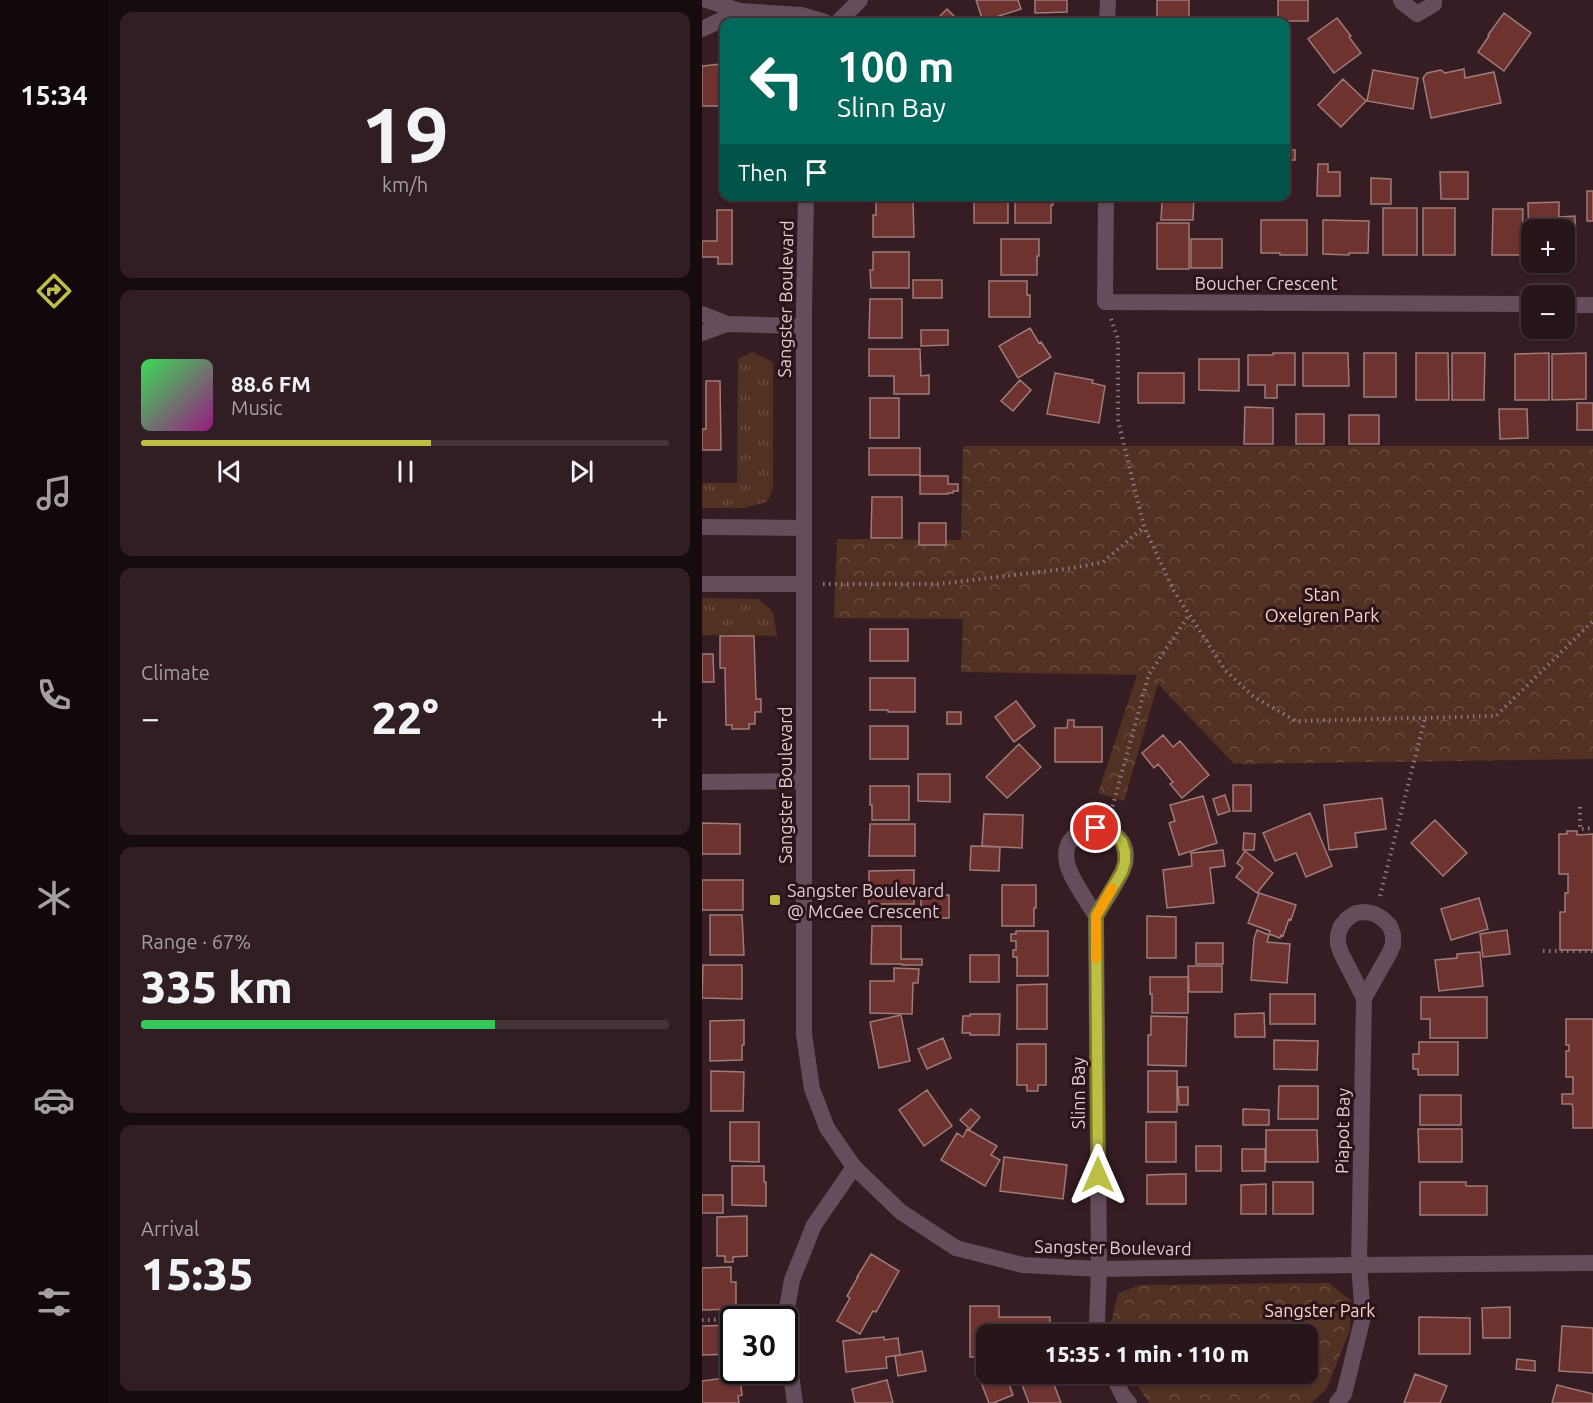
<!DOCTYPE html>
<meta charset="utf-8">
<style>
:root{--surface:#28151a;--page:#301e23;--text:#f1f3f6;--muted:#a59fa2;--line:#443439;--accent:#bcbf44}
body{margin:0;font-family:Ubuntu,sans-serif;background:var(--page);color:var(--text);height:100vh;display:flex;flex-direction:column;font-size:22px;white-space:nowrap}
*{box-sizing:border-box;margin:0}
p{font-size:20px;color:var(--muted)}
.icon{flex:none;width:33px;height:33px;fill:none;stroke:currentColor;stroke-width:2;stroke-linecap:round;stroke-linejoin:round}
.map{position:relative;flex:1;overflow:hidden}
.side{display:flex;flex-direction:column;gap:12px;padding:12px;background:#160c0e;width:594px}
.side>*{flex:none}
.guide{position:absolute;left:18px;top:18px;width:570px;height:183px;border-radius:12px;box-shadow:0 2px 4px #0004,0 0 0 2px var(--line);background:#00695c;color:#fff;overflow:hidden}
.controls{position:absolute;left:819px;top:219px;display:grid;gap:12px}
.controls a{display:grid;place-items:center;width:54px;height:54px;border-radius:12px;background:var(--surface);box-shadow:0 2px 4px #0004,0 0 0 2px var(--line);font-size:30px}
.speed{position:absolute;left:18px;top:1306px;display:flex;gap:12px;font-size:30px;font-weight:700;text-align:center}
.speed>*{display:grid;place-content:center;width:78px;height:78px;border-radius:50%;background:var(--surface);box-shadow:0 2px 4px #0004,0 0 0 2px var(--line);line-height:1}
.speed .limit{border:3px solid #111;border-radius:9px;background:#fff;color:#111}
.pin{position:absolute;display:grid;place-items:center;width:51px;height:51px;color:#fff;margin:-26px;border:3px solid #fff;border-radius:50%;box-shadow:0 2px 6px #0007}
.me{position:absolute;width:66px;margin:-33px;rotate:0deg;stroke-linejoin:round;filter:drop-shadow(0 0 4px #0008)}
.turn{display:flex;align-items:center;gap:21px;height:126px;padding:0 18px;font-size:27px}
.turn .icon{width:78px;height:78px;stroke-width:2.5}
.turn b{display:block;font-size:42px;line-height:51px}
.then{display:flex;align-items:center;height:57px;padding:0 18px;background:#0003;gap:12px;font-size:22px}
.big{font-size:45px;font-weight:800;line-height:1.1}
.side .tile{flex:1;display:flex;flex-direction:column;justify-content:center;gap:9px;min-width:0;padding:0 21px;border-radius:12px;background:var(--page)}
.side .dial{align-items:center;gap:0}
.dial b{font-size:78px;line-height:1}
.song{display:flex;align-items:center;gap:18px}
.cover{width:72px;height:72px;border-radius:9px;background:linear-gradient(135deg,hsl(130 70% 55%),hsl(310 70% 35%))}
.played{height:6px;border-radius:3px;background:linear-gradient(90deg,var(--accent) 55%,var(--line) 55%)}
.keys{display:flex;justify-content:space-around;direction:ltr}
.heat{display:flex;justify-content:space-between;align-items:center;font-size:33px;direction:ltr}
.charge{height:9px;border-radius:4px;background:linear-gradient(90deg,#34c759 67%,var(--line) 0)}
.trip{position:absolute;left:274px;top:1324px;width:342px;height:60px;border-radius:12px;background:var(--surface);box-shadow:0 2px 4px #0004,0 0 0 2px var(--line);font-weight:800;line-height:60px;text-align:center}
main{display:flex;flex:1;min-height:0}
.menu{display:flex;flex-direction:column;width:108px;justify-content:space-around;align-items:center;background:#10080a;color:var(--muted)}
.menu .icon{width:42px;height:42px}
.menu .current{color:var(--accent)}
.menu b{font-size:27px;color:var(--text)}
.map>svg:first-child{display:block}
</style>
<main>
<nav class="menu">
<b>15:34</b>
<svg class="icon current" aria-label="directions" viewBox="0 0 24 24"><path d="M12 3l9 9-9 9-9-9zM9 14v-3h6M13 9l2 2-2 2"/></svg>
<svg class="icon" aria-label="music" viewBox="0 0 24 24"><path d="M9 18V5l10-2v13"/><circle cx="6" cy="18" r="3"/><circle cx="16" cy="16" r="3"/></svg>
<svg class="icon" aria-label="phone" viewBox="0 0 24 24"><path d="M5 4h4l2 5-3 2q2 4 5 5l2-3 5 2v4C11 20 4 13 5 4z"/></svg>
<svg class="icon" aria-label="climate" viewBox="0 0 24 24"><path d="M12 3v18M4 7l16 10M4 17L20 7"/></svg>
<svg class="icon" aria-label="car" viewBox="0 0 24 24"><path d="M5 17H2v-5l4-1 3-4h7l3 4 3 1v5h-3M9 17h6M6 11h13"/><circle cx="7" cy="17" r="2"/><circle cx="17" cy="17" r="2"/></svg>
<svg class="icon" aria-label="filters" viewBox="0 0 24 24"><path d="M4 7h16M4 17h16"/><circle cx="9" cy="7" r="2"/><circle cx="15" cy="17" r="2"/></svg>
</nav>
<section class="side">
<div class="tile dial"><b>19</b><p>km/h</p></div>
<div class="tile">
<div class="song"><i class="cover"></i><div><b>88.6 FM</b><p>Music</p></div></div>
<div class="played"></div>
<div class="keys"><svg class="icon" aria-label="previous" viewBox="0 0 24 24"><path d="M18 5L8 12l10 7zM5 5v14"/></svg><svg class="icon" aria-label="pause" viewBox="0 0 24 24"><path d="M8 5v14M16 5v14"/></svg><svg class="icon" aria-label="next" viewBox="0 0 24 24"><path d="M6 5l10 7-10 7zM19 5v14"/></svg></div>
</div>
<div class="tile"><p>Climate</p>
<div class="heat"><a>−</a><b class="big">22°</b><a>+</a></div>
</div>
<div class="tile"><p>Range · 67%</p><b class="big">335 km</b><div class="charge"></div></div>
<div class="tile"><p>Arrival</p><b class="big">15:35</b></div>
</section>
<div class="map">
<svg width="891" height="1403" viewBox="0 0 891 1403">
<defs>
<pattern id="grass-tufts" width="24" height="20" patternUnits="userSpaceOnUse" patternTransform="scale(1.5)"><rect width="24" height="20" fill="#513121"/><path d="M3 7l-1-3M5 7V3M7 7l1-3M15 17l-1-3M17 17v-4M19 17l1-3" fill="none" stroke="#6a4e40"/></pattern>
<pattern id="park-crowns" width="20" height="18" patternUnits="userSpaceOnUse" patternTransform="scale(1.5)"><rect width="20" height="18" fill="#513121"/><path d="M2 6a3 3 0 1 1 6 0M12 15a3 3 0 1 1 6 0" fill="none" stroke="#6a4e40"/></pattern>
</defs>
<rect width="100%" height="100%" fill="#361c23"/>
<path fill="url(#grass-tufts)" d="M 50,352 L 71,362 L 71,489 L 65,502 L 42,508 L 0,508 L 0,483 L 35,483 L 36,359 Z
M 0,598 L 57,599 L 71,612 L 75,636 L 0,635 Z"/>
<path fill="url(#park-crowns)" d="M 261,446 L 891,446 L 891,759 L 532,764 L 456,684 L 422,801 L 396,793 L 435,675 L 259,672 L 261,619 L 132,618 L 135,539 L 259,540 Z
M 627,1283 L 649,1300 L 648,1330 L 624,1390 L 609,1403 L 447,1403 L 428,1374 L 606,1374 L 606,1335 L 413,1335 L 409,1323 L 416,1293 L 438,1285 Z"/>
<path fill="#6e322f" stroke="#9e7c79" stroke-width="1.5" d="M 274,0 L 316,0 L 319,9 L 281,21 Z
M 333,0 L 365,0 L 365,12 L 333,13 Z
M 455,0 L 487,0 L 487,22 L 455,22 Z
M 576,0 L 606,0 L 606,21 L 576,21 Z
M 245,9 L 258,22 L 232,22 Z
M 802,13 L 829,33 L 802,71 L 776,52 L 787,36 L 786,35 Z
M 635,18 L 649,36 L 647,37 L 659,53 L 632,73 L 606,39 Z
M 19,64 L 22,64 L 22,146 L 19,146 L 19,106 L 0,106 L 0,66 Z
M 762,69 L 763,78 L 792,72 L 799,103 L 729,118 L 721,78 L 725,73 L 739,70 L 743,73 Z
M 671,70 L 716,78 L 711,109 L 665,101 Z
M 641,79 L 664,101 L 639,127 L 616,105 Z
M 584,150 L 593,150 L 593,160 L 584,160 Z
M 616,164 L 626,164 L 626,172 L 638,172 L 638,196 L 615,196 Z
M 738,172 L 766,172 L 766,199 L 739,199 Z
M 669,178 L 689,179 L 689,204 L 669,204 Z
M 885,191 L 891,191 L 891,221 L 885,221 Z
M 272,196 L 306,196 L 306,223 L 272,223 Z
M 313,196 L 351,196 L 351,205 L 349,205 L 349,223 L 313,223 Z
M 458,196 L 492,196 L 491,220 L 459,220 L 460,202 L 458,202 Z
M 174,201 L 211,201 L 212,237 L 171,237 L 171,215 L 174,215 Z
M 857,202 L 857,217 L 873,216 L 874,254 L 862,255 L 862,230 L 830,230 L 830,255 L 827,255 L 826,203 Z
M 681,208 L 715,208 L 715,255 L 681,255 Z
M 721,208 L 753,208 L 753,255 L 721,255 Z
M 791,209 L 821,209 L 820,255 L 790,255 Z
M 15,210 L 30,210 L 30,264 L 16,264 L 16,257 L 0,257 L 0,241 L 15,241 Z
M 559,220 L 605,220 L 605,255 L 578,255 L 578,253 L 559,253 Z
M 621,220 L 667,221 L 666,253 L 647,253 L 647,255 L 621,254 Z
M 455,223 L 487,223 L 487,269 L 455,269 Z
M 299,239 L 337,239 L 337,256 L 335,256 L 335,275 L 299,275 Z
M 489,239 L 520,239 L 520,268 L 489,268 Z
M 171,252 L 207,252 L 207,288 L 169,288 L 168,270 L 171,270 Z
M 211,280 L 240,280 L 240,298 L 211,298 Z
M 287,281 L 325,281 L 325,295 L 328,295 L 328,317 L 287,317 Z
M 168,299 L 200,299 L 200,338 L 167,338 Z
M 328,328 L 337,343 L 339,342 L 349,357 L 316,378 L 297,346 Z
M 219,330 L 246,330 L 246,345 L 219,346 Z
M 167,349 L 218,349 L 219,376 L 227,375 L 227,394 L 192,394 L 192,376 L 167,376 Z
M 571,353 L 593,353 L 593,385 L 575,385 L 575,398 L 563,398 L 563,385 L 546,385 L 546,355 L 571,355 Z
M 601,353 L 646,353 L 647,386 L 601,386 Z
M 662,353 L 694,353 L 694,397 L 662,397 Z
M 714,353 L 746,353 L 747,400 L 714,400 Z
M 750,353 L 783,353 L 782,400 L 750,400 Z
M 847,353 L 847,400 L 813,400 L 813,354 Z
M 884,353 L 884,399 L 850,400 L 850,354 Z
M 497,359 L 537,359 L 537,391 L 497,390 Z
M 353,373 L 391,380 L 390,383 L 403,386 L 397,423 L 345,414 Z
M 436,373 L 482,373 L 482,403 L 436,403 Z
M 318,380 L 329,390 L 311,411 L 299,401 Z
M 4,381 L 18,381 L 19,450 L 0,450 L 0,429 L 4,429 Z
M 168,398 L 197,398 L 197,438 L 168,438 Z
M 875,403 L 891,403 L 891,430 L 875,430 Z
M 543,407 L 571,408 L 571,444 L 542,444 Z
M 797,409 L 825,409 L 826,438 L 798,439 Z
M 594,414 L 622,414 L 622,444 L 594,444 Z
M 647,415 L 677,415 L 677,444 L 647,444 Z
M 167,448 L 218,448 L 218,475 L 167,475 Z
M 218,476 L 246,476 L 246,484 L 256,484 L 256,491 L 251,491 L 251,493 L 246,493 L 246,494 L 218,494 Z
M 170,497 L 200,497 L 200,538 L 169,538 Z
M 217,523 L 244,523 L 244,545 L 217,545 Z
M 168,629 L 206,629 L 206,661 L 168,661 Z
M 18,636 L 52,636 L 54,699 L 59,699 L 59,712 L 53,712 L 53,724 L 47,724 L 47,729 L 30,729 L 30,725 L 24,725 L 23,668 L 18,668 Z
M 0,654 L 11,654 L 12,682 L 0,682 Z
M 168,678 L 213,678 L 213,712 L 186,712 L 186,710 L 168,710 Z
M 314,701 L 333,726 L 312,742 L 293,717 Z
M 245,712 L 259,712 L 259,724 L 245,724 Z
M 366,720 L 372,720 L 372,727 L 400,727 L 400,762 L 353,762 L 353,728 L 365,728 Z
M 168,726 L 206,726 L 206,759 L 168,759 Z
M 461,735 L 471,747 L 478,741 L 507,775 L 480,798 L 468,784 L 471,782 L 456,764 L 452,768 L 440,753 Z
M 317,744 L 339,767 L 305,798 L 284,777 Z
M 216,774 L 248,774 L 248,802 L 216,801 Z
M 531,785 L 549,785 L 549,811 L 531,811 Z
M 168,786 L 207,786 L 207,820 L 170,820 L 170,805 L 168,805 Z
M 523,795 L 528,811 L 516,815 L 511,799 Z
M 501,796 L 515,843 L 477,855 L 467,823 L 473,821 L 468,805 Z
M 680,798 L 684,829 L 653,833 L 655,847 L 627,850 L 622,805 Z
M 608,813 L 630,866 L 604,877 L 594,853 L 573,861 L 561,833 Z
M 282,814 L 321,815 L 320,848 L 280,846 Z
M 733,820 L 765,853 L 741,876 L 709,843 Z
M 0,823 L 38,824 L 38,854 L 0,854 Z
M 168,824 L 213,824 L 213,856 L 167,856 Z
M 865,831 L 875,831 L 875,835 L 891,834 L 891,950 L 858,950 L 858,912 L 863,912 L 863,893 L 866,893 L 866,874 L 857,874 L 857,834 L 865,834 Z
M 542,833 L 553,834 L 552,850 L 541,850 Z
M 269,846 L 298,847 L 297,871 L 268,870 Z
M 521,850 L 523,866 L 508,868 L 512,903 L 465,908 L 461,870 L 490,866 L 489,853 Z
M 543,851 L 571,873 L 555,893 L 534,877 L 541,868 L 535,863 Z
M 212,870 L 212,904 L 167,904 L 167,871 Z
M 0,880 L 41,880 L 41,910 L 0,910 Z
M 300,885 L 334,885 L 334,908 L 332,908 L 332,926 L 300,926 Z
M 557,893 L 594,905 L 589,920 L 587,919 L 581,936 L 579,935 L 578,938 L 567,934 L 568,931 L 546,923 Z
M 219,895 L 247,895 L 247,918 L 219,918 Z
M 777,898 L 786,929 L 749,940 L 739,909 Z
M 8,915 L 40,915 L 42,955 L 8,955 Z
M 445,916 L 474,917 L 474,958 L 445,958 Z
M 170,926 L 199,926 L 199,959 L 220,959 L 220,965 L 200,965 L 200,964 L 169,964 Z
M 555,930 L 567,935 L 565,942 L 588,944 L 585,983 L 549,980 L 552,939 Z
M 805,930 L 808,954 L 781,957 L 778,934 Z
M 314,931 L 346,931 L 346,976 L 315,976 L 315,957 L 311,957 L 311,950 L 314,950 L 314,941 L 309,941 L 309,934 L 314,934 Z
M 494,943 L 521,943 L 521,964 L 494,964 Z
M 778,952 L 781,986 L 737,991 L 733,960 L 755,958 L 755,954 Z
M 268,955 L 297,955 L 297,982 L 268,982 Z
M 1,965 L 40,965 L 40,999 L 0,998 Z
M 486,966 L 520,966 L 520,992 L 487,992 Z
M 192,968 L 217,969 L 216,983 L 211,983 L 210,1014 L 168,1013 L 168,981 L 192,981 Z
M 448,977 L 486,977 L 486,1013 L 450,1013 L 450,994 L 448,994 Z
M 345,984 L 345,1029 L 315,1029 L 315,985 Z
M 568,994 L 613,994 L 613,1024 L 568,1024 Z
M 719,997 L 785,997 L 785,1038 L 728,1038 L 728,1019 L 719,1019 Z
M 562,1013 L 563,1037 L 533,1037 L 533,1014 Z
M 268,1014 L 298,1014 L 297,1035 L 268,1035 L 268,1033 L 260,1033 L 261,1016 L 268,1016 Z
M 199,1015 L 208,1061 L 177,1068 L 168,1022 Z
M 449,1016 L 485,1017 L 484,1066 L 446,1065 L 446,1035 L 449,1035 Z
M 864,1019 L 891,1019 L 891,1128 L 871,1128 L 871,1109 L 870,1104 L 860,1104 L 860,1094 L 871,1094 L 871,1077 L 864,1077 L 864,1051 L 867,1051 L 867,1045 L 864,1045 Z
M 42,1020 L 42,1045 L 40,1045 L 40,1060 L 8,1061 L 8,1021 Z
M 241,1038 L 249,1058 L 225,1069 L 216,1049 Z
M 572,1040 L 616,1041 L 615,1070 L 572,1069 Z
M 717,1042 L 756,1042 L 756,1075 L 716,1075 L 716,1069 L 711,1069 L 711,1054 L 717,1054 Z
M 315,1044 L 344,1044 L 344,1085 L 336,1085 L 336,1091 L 325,1091 L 325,1085 L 315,1085 Z
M 9,1071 L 42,1072 L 41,1111 L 9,1111 Z
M 446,1071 L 475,1071 L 475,1112 L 446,1112 Z
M 577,1086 L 616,1086 L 616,1119 L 576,1119 Z
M 476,1087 L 486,1087 L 486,1105 L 477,1105 Z
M 225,1090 L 250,1126 L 222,1146 L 197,1110 Z
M 718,1095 L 759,1095 L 759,1125 L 718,1125 Z
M 269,1109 L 278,1117 L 268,1129 L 258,1120 Z
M 541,1109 L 567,1110 L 567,1125 L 541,1125 Z
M 28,1122 L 57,1122 L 57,1162 L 28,1161 Z
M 444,1122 L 474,1122 L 474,1162 L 444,1162 Z
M 265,1129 L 295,1146 L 289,1155 L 298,1160 L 283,1186 L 239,1160 L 255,1133 L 261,1137 Z
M 716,1129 L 760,1129 L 760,1162 L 717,1162 Z
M 564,1130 L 615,1130 L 616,1162 L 564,1162 Z
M 494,1146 L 519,1146 L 519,1171 L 494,1171 Z
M 540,1149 L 563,1149 L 563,1171 L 540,1171 Z
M 302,1157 L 365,1165 L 361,1199 L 298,1191 Z
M 30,1166 L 62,1166 L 62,1182 L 64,1182 L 64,1206 L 30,1205 Z
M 473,1174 L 484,1174 L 484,1204 L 445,1204 L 445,1175 Z
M 571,1182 L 611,1182 L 611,1214 L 571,1214 Z
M 718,1182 L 764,1182 L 764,1186 L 785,1186 L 785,1215 L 718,1215 Z
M 564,1184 L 564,1214 L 539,1214 L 539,1185 Z
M 0,1195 L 21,1195 L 21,1213 L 0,1213 Z
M 45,1216 L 45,1256 L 31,1257 L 31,1262 L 23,1262 L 23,1256 L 15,1256 L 15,1217 Z
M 169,1254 L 197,1271 L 174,1312 L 171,1311 L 158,1334 L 135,1321 L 148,1298 L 145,1296 L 156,1277 L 155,1277 Z
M 29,1267 L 29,1282 L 34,1282 L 34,1309 L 0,1310 L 0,1268 Z
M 268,1306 L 297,1306 L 297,1317 L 348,1317 L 348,1335 L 285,1335 L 285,1357 L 268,1357 Z
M 808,1307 L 808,1338 L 781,1338 L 780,1308 Z
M 717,1317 L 768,1318 L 768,1354 L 717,1354 Z
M 32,1325 L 32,1354 L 0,1355 L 0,1326 Z
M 860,1326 L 891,1328 L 891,1373 L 857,1371 Z
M 182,1337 L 182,1340 L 196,1338 L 198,1355 L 184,1357 L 185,1368 L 144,1372 L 141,1341 Z
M 220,1351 L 224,1371 L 196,1376 L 193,1356 Z
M 815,1359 L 833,1361 L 833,1371 L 814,1369 Z
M 348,1374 L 359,1403 L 327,1403 L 320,1385 Z
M 713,1374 L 745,1386 L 738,1403 L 702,1403 Z
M 38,1376 L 40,1395 L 36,1396 L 37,1403 L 0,1403 L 0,1381 Z
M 304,1376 L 311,1395 L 291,1403 L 287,1403 L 280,1385 Z
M 185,1380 L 191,1403 L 153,1403 L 150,1389 Z
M 855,1385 L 891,1394 L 891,1403 L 850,1403 Z"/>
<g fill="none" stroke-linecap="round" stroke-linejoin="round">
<path stroke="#8f797e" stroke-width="4" stroke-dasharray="1.5 4.5" stroke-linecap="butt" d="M 409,319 L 416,339 L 416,420 L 442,527 L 472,591 L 523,670 L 552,697 L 594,721 L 794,716 L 891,621
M 121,584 L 237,584 L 371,568 L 401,562 L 442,527
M 878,807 L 878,829 L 891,828
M 409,812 L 447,674 L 487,615
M 678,896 L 723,718
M 841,951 L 891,951
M 0,1320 L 64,1319"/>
<path stroke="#654d5b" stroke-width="16" d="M 4,0 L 38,11 L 99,15 L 123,22
M 699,0 L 700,2 L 715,14 L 732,4 L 732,0
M 405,22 L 406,0
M 0,29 L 38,11
M 404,196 L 403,302 L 830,304
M 862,305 L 891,305
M 0,314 L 25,324 L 102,326
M 0,333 L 25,324
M 0,782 L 102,781
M 394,916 C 402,902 419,879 423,864 C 433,817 355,817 365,863 C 368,878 386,902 394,916 L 397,1269 L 395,1322 L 398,1335
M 410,1374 L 421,1396 L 427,1403
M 93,1403 L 85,1347 L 83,1319 L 90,1280 L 112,1225 L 152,1167
M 635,1403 L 642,1394 L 661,1317 L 657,1265 L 662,998 L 639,953 L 636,944 L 636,935 L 639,926 L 646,918 L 654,913 L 664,912 L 673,914 L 681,919 L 688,926 L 691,935 L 691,945 L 687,954 L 662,998"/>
<path stroke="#654d5b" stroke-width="16" d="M 136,22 L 158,0
M 104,196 L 102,309 L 102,1034 L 110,1089 L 125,1128 L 152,1167 L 199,1212 L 254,1248 L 321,1265 L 397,1269 L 657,1265 L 891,1263
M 0,527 L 102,528
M 0,584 L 102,584"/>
</g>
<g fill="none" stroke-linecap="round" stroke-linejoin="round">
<defs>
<path id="route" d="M 394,828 L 404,830 L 413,834 L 420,842 L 423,852 L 423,862 L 420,872 L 394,916 L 396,1175"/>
</defs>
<use href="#route" stroke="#7a7c2c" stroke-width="15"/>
<use href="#route" stroke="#bcbf44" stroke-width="10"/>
<path stroke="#f59e0b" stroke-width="10" d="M 394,958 L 394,916 L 410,888"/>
</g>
<rect fill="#bcbf44" stroke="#2c1219" stroke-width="2" x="67" y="894" width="12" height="12" rx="3"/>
<g text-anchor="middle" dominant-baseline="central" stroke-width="6" stroke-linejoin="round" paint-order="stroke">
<g font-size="18" fill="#dfccd0" stroke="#2c1219">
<text x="564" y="283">Boucher Crescent</text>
<text transform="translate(83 299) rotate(-89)">Sangster Boulevard</text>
<text transform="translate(83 785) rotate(-90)">Sangster Boulevard</text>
<text transform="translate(376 1093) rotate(-90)">Slinn Bay</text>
<text transform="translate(640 1131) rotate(-89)">Piapot Bay</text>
<text transform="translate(411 1247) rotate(1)">Sangster Boulevard</text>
</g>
<g font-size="18" fill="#f6d2c2" stroke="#2c1219">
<text x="620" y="594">Stan<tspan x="620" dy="21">Oxelgren Park</tspan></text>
<text x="618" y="1310">Sangster Park</text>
</g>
<g font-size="18" fill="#dfccd0" stroke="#2c1219" text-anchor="start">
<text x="85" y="890">Sangster Boulevard<tspan x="85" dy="21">@ McGee Crescent</tspan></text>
</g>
</g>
</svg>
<div class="controls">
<a>+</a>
<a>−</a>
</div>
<div class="speed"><div class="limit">30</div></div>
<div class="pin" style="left:394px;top:828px;background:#d93025"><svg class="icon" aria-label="arrive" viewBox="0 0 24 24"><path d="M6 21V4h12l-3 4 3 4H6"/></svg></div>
<svg class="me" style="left:396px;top:1175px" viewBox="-20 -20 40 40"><path d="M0-17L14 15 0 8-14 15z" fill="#bcbf44" stroke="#fff" stroke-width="4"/></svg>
<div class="trip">15:35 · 1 min · 110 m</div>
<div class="guide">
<div class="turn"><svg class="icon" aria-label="left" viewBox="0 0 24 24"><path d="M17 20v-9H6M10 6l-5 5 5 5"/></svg><div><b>100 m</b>Slinn Bay</div></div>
<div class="then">Then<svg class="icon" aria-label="arrive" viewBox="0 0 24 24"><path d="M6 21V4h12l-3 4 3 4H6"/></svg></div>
</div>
</div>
</main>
